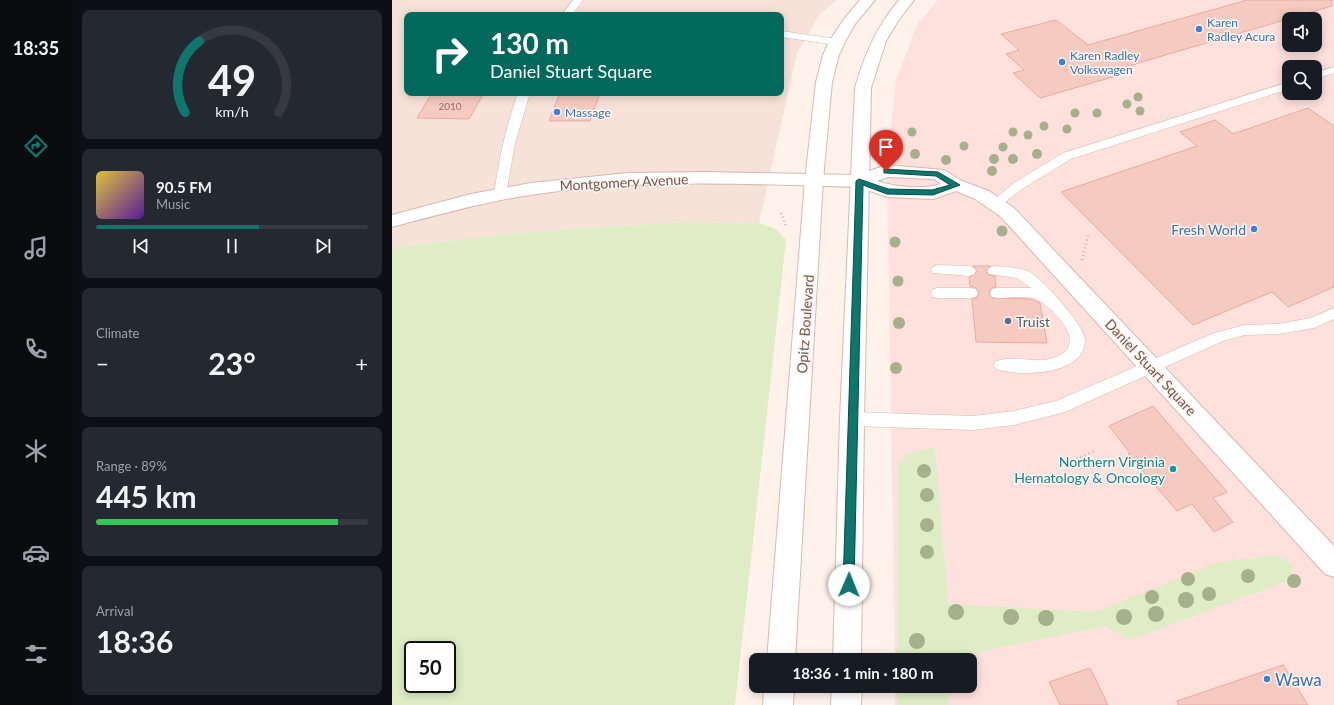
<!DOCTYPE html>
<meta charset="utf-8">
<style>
:root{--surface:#171b24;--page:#242831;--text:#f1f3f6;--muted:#9ea1a6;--line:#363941;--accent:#0f766e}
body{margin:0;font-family:Lato,sans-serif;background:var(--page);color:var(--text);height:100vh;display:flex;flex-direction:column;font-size:15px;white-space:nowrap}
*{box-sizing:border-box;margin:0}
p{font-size:13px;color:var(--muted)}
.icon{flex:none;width:22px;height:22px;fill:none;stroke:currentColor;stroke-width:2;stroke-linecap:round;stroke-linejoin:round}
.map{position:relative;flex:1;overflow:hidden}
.details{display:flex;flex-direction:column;gap:10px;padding:10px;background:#0d0f14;width:320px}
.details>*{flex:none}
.guide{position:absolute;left:12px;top:12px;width:380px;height:84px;border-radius:8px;box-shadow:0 2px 10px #0003;background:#00695c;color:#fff;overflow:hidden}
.tools{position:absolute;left:890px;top:12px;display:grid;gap:8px}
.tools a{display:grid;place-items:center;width:40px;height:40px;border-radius:8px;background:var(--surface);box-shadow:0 2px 10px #0003;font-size:20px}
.speed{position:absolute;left:12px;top:641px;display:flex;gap:8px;font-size:20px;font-weight:700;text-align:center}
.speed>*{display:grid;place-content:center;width:52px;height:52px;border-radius:50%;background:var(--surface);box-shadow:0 2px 10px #0003;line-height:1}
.speed .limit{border:2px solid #111;border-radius:6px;background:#fff;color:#111}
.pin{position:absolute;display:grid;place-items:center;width:34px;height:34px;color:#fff;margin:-41px -17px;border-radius:50% 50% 50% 0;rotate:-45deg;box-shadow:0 0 4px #0007}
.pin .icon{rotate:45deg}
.me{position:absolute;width:44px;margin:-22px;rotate:1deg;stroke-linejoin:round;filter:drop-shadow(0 0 3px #0008)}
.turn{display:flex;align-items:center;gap:14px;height:84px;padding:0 20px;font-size:18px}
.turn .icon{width:52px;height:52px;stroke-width:2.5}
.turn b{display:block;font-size:28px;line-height:34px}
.big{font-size:30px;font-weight:700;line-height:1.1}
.details .card{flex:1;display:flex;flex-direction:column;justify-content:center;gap:6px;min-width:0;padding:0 14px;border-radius:8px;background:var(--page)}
.details .dial{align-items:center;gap:0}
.dial svg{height:104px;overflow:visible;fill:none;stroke:var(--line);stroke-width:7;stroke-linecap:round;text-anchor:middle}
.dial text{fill:var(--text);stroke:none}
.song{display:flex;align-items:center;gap:12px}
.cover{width:48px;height:48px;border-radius:6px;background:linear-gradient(135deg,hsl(50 70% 55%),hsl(270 70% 35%))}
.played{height:4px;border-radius:2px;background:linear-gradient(90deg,var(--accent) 60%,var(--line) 60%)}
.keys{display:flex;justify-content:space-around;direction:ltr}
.heat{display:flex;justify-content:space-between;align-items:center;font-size:22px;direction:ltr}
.charge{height:6px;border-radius:3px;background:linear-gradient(90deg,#34c759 89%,var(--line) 0)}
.trip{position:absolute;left:357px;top:653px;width:228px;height:40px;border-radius:8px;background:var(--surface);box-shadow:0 2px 10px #0003;font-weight:700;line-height:40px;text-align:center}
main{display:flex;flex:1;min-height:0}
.menu{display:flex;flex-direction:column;width:72px;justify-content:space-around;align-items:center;background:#090b0e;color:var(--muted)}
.menu .icon{width:28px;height:28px}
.menu .selected{color:var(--accent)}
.menu b{font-size:18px;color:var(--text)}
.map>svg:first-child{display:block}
</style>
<main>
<nav class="menu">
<b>18:35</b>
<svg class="icon selected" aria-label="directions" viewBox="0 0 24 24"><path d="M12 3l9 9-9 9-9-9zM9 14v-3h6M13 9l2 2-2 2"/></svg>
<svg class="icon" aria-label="music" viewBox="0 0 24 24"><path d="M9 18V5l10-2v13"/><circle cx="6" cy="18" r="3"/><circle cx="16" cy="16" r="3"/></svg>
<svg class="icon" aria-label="phone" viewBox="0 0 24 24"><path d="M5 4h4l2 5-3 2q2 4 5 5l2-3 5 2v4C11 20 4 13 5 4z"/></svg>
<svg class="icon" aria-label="climate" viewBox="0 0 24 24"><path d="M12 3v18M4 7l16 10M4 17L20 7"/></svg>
<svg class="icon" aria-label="car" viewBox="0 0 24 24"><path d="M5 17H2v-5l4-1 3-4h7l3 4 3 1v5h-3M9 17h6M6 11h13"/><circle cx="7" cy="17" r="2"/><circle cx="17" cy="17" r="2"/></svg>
<svg class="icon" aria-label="filters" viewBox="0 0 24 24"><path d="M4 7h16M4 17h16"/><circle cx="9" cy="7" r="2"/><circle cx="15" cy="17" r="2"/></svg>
</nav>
<section class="details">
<div class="card dial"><svg viewBox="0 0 100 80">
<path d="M14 69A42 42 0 1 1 86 69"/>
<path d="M14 69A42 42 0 0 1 25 14" stroke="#0f766e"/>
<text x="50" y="56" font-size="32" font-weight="700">49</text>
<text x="50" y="72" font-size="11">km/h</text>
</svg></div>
<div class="card">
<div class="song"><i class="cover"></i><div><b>90.5 FM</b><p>Music</p></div></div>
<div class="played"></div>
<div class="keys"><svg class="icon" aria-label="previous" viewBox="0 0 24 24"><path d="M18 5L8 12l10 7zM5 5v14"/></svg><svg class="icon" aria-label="pause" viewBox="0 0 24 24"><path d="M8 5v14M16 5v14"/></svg><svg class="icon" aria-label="next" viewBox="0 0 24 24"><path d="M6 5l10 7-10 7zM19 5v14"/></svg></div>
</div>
<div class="card"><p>Climate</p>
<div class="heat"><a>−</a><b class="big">23°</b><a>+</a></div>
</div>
<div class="card"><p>Range · 89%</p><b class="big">445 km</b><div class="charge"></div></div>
<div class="card"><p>Arrival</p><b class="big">18:36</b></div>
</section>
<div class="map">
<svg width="942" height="705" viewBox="0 0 942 705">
<rect width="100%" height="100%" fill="#fef2ea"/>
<path fill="#f6e2d8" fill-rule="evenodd" d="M 0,0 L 445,0 L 428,14 L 405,53 L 367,223 L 291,222 L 124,233 L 0,248 ZM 15,15 L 389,15 L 389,93 L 15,93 Z"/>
<path fill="#fee0dd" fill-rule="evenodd" d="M 546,0 L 942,0 L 942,705 L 503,705 L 503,686 L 578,686 L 578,660 L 503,660 L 495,163 L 504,81 L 525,25 ZM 897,19 L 923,19 L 923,45 L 897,45 ZM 897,67 L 923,67 L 923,93 L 897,93 Z"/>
<path fill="#deedc6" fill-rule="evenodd" d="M 291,222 L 367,223 L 384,229 L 394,240 L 343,705 L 0,705 L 0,248 L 124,233 ZM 21,650 L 55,650 L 55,684 L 21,684 Z
M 543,447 L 556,604 L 704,612 L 827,562 L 885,555 L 901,565 L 898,580 L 738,640 L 713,626 L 578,654 L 586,685 L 555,695 L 558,705 L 505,705 L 505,686 L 578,686 L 578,660 L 505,660 L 505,467 L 513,455 Z"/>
<path fill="#f5cac0" stroke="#e8ab9f" d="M 855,0 L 940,0 L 940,6 L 726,69 L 731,74 L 648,98 L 621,73 L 632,70 L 614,54 L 627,50 L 609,34 L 664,20 L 696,45 Z
M 40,93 L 92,93 L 77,119 L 25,118 Z
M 168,93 L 208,93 L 198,121 L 157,121 Z
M 916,108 L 942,126 L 942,287 L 896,307 L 880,292 L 801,325 L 669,192 L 805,146 L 788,132 L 823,120 L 841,134 Z
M 581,266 L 598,266 L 594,272 L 597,275 L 603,276 L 604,287 L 599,288 L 597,292 L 600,298 L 638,299 L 648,303 L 655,343 L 584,342 L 580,299 L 585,298 L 587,292 L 584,288 L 578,286 L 577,277 L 585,272 Z
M 761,406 L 835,492 L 821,498 L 841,522 L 822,532 L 800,504 L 785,511 L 736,454 L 738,453 L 717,426 Z
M 891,665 L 916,705 L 786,705 L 785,701 Z
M 698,668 L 716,705 L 668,705 L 657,682 Z"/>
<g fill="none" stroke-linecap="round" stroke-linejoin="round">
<defs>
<path id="service" d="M 181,0 L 191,0 L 180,15 L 170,15 Z
M 389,31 L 445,39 L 450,42 L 445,45 L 389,37 Z
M 942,67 L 942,73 L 923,79 L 923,73 Z
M 897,82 L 897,89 L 679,159 L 630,189 L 608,206 L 600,206 L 598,203 L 622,183 L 671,153 Z
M 126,93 L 138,93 L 123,143 L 114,194 L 112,197 L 104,197 L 102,194 C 107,159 114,126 126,93 Z
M 546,265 L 577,266 L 582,268 L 584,271 L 582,274 L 577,276 L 541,273 L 539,270 L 541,267 Z
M 602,266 C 614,267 627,267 638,272 C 650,279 692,325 693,339 C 694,376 628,377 604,369 L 601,365 L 604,361 C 628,353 652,370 675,350 C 677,345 679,340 677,335 C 675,324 652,300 641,298 C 627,295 613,300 600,297 L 598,293 L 600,289 L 605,288 L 639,288 L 625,278 L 597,274 L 595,271 L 597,268 Z
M 546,288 L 579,288 L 584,289 L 586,293 L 584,297 L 579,298 L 546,298 L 541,297 L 539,293 L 541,289 Z
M 942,308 L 942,319 L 922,328 L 886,334 L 853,335 L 831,341 L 673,412 L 622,425 L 581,430 L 460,426 L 454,424 L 452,419 L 454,414 L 460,412 L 581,416 L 622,411 L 664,401 L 822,333 L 853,325 L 886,324 L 919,318 Z"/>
<path id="minor" d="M 494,165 L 552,170 L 570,181 L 597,191 L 622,208 L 942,546 L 942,577 L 933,574 L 608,216 L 583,199 L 564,191 L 541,199 L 495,197 L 461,185 L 458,181 L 461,177 ZM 496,177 L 542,179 L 549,184 C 530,190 503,187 485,181 Z"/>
<path id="tertiary" d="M 313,172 L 467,175 L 473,177 L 476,181 L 473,185 L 467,187 C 357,184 247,178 138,195 C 91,202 46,215 0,227 L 0,215 L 79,194 L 139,183 L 236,173 Z"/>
<path id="secondary" d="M 468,0 L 483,0 L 463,24 L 453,42 L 447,55 L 440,82 L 431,180 L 403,660 L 375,660 L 413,180 L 424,82 L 431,55 L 437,42 L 452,19 Z
M 507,0 L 522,0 L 506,21 L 494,41 L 479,88 L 472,419 L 469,660 L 441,660 L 448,419 L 463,88 C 472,55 485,26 507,0 Z
M 372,686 L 402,686 L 401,705 L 371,705 Z
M 440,686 L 470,686 L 469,705 L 439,705 Z"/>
</defs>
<use href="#service" stroke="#d4b9b1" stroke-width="1"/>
<use href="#minor" stroke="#d4b9b1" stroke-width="2"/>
<use href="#tertiary" stroke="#d4b9b1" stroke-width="2"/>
<use href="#secondary" stroke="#d9b9b0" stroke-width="2"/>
<path stroke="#daaca2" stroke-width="2.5" stroke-dasharray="1 3" stroke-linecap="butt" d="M 389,213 L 394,226
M 690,260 L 696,235"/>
<path stroke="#daaca2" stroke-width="3" stroke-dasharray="1 3.5" stroke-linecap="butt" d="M 668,467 L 704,450"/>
<use href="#service" fill="#fff" fill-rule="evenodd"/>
<use href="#minor" fill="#fff" fill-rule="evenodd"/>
<use href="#tertiary" fill="#fff" fill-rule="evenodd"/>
<use href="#secondary" fill="#fff" fill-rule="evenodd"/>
</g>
<g fill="#a6b08c">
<circle cx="746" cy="97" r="4.5"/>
<circle cx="735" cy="104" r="4.5"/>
<circle cx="748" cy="111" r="4.5"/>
<circle cx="683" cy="113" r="4.5"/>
<circle cx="705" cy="113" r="4.5"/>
<circle cx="652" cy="126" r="4.5"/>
<circle cx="675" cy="129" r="4.5"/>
<circle cx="520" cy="132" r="4.5"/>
<circle cx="621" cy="132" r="4.5"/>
<circle cx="636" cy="135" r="4.5"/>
<circle cx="501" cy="139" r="4.5"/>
<circle cx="572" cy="146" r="4.5"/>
<circle cx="611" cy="147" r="4.5"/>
<circle cx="523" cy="154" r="5"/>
<circle cx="645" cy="154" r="5"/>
<circle cx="602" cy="159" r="5"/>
<circle cx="621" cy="159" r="5"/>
<circle cx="554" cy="160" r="5"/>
<circle cx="600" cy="171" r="5"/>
<circle cx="610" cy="231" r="5.5"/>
<circle cx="503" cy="242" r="5.5"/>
<circle cx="506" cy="281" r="5.5"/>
<circle cx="507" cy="323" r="6"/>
<circle cx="504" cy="368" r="6"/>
<circle cx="532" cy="471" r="7"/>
<circle cx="535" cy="495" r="7"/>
<circle cx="535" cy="525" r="7"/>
<circle cx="535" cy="552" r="7"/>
<circle cx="856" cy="576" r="7"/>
<circle cx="796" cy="579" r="7"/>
<circle cx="902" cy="581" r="7"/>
<circle cx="817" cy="594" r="7"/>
<circle cx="760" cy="597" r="7"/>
<circle cx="794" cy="600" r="8"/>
<circle cx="564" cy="612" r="8"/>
<circle cx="764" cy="614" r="8"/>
<circle cx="619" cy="617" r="8"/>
<circle cx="732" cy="617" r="8"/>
<circle cx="654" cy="618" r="8"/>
<circle cx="525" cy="641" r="8"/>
</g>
<path fill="#0f766e" stroke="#0a4d48" d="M 492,169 L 546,172 L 568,185 L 541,195 L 495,194 L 471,185 L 462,585 L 461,589 L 457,590 L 453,589 L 451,585 L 464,181 L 467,179 L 496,189 L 540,190 L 558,185 L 544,176 L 494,173 L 492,173 Z"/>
<g fill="#3f7fe0" stroke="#fff7f1" stroke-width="1.5">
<circle cx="807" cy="29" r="4"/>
<circle cx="670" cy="62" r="4"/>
<circle cx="165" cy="112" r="4"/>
<circle cx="862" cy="229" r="4"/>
<circle cx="875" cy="679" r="4"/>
</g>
<circle fill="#5c6f8a" stroke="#fff7f1" stroke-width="1.5" cx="616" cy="321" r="4"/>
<circle fill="#0f9aa8" stroke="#fff7f1" stroke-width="1.5" cx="781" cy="469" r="4"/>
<g text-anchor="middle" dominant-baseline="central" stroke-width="3" stroke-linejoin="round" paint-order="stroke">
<g font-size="10" fill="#9a7068">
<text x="58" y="106">2010</text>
</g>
<g font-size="12" fill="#366cbe" stroke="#fff7f1" text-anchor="start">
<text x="815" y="22">Karen<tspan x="815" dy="14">Radley Acura</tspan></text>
<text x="678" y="55">Karen Radley<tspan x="678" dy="14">Volkswagen</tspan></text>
<text x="173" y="112">Massage</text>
</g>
<g font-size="14" fill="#7b524b" stroke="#fff7f1">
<text transform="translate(232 182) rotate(-3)">Montgomery Avenue</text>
<text transform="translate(413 324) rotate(-86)">Opitz Boulevard</text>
<text transform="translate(759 367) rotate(47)">Daniel Stuart Square</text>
</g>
<g font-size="14" fill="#366cbe" stroke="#fff7f1" text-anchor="end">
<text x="854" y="229">Fresh World</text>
</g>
<g font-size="14" fill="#4e5e75" stroke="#fff7f1" text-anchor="start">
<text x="624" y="321">Truist</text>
</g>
<g font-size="14" fill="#0d838f" stroke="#fff7f1" text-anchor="end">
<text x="773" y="461">Northern Virginia<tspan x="773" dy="16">Hematology &amp; Oncology</tspan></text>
</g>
<g font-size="17" fill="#366cbe" stroke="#fff7f1" text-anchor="start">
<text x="883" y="679">Wawa</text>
</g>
</g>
</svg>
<div class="tools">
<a><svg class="icon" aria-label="sound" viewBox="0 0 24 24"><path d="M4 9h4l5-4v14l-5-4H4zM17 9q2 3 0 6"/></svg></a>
<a><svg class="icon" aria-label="search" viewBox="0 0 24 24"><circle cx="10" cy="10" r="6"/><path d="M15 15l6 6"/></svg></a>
</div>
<div class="speed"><div class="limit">50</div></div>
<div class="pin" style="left:494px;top:171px;background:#d93025"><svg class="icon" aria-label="arrive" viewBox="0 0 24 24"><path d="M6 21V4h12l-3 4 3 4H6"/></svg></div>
<svg class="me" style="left:457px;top:585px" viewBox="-20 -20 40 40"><circle r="19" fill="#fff"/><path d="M0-13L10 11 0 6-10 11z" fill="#0f766e"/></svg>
<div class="trip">18:36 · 1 min · 180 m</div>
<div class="guide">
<div class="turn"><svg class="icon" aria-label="right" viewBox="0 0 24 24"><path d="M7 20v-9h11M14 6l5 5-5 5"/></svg><div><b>130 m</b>Daniel Stuart Square</div></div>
</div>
</div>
</main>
